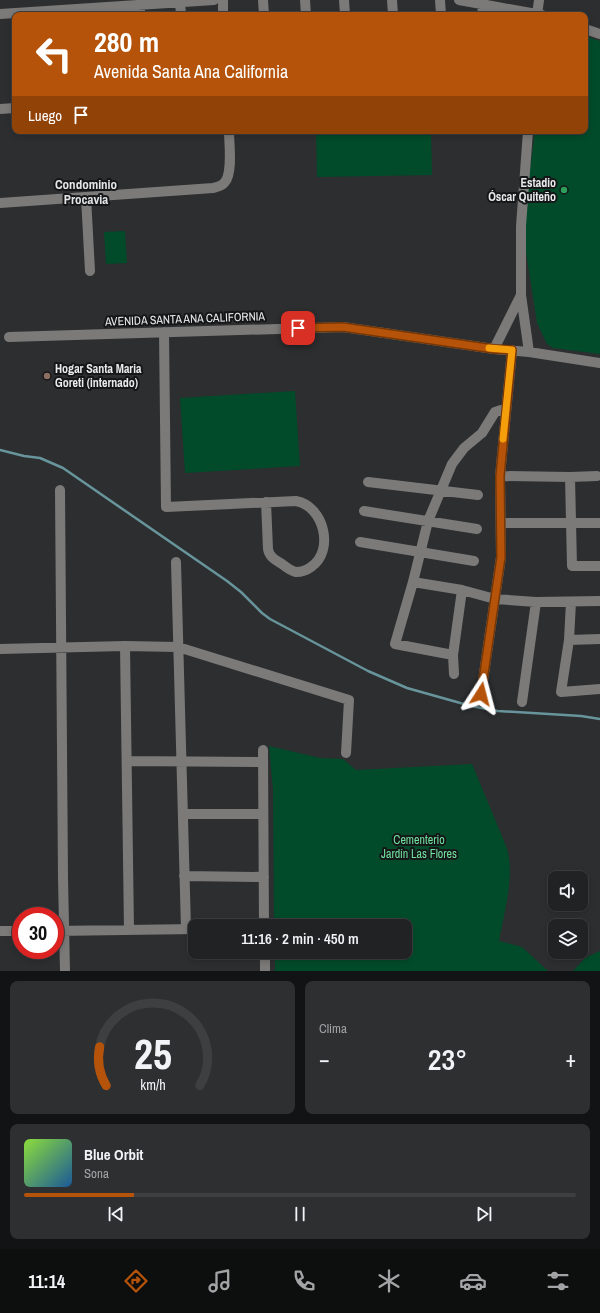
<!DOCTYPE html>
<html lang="es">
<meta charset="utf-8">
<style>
:root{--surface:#212224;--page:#2d2f31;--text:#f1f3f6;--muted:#a2a4a6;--line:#3e3f41;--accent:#b45309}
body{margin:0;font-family:"Archivo Narrow",sans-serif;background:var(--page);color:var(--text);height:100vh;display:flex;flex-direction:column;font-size:15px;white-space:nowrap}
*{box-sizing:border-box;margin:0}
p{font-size:13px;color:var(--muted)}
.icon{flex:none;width:22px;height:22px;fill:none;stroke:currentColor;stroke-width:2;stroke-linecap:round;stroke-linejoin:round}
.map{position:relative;height:971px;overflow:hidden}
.side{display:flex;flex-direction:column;gap:10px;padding:10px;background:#121314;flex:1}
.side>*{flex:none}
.guide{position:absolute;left:12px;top:12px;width:576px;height:122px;border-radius:8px;box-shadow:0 2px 6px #0003,0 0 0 1px var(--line);background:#b45309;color:#fff;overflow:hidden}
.fabs{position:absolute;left:548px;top:871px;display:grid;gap:8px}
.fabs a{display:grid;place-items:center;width:40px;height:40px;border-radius:8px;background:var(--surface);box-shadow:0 2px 6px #0003,0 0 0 1px var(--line);font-size:20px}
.speed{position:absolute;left:12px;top:907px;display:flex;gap:8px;font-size:20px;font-weight:700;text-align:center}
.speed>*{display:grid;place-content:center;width:52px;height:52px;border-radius:50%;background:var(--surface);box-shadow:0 2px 6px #0003,0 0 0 1px var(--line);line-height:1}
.speed .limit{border:6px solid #d22;background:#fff;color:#111}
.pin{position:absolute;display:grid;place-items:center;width:34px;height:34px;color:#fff;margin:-17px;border-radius:8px;box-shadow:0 2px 6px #0006}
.me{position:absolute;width:44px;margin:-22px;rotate:9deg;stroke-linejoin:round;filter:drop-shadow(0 0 3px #0008)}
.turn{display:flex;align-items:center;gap:14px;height:84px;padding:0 16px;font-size:18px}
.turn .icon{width:52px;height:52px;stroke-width:2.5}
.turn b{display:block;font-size:28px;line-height:34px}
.then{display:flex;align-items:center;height:38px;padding:0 16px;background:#0003;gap:8px;font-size:15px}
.big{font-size:30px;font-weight:600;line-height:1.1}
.side .card{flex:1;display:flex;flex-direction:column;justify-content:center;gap:6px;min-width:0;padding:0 14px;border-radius:8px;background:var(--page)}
.side .dial{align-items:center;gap:0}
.dial svg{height:104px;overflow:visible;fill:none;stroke:var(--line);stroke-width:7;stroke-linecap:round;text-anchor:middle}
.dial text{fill:var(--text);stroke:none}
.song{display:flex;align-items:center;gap:12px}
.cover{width:48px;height:48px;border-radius:6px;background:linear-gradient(135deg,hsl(90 70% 55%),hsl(210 70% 35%))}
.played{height:4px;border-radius:2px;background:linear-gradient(90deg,var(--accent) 20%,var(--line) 20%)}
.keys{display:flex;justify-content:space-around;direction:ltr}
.heat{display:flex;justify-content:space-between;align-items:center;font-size:22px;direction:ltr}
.side .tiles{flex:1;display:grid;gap:10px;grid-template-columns:1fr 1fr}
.card:last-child{grid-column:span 2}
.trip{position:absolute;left:188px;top:919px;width:224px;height:40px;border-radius:8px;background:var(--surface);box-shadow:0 2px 6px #0003,0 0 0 1px var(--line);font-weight:600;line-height:40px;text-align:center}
.dock{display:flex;height:64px;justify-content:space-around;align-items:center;background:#0d0e0e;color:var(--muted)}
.dock .icon{width:28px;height:28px}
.dock .selected{color:var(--accent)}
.dock b{font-size:18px;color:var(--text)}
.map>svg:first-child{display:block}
</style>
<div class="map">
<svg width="600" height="971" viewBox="0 0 600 971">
<rect width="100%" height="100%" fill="#2c2e30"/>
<path fill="#024b2a" d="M 585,36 L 600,41 L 600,354 L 553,348 L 547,344 L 545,340 L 537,323 L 524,239 L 525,208 L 535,131 L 585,131 Z
M 316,131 L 431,131 L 432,175 L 317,177 Z
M 125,231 L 127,263 L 106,264 L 104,232 Z
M 295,391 L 300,466 L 185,473 L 180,398 Z
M 269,746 L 320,758 L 343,759 L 356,770 L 472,764 L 506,846 C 516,873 504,913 499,941 L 522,947 L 548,971 L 275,971 L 275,952 L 405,952 L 405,926 L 274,926 L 273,790 Z
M 600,951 L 600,971 L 573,971 L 585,958 Z"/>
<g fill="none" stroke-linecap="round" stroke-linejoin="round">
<path stroke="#68959b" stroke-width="2.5" d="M 0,450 L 24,456 L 40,458 L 63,468 L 227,581 L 241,592 L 262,613 L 270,619 L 368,671 L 407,688 L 471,706 L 498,711 L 581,716 L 600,719"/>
<path stroke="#7b7a79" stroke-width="10" d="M 223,0 L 223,15
M 263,0 L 264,15
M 305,0 L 306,15
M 344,0 L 345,15
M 392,0 L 393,15
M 440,0 L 441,15
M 459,0 L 542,15
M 180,2 L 181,15
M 482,4 L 483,15
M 140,5 L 140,15
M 0,14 L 214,0
M 537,15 L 539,0
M 585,29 L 600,34
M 0,109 L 15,108
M 528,131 L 521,226 L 521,295 L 529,352
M 86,197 L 90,271
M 0,203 L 213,188 C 218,187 222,186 225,182 C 233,172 229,144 229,131
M 164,332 L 166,507 L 296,501 C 324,506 335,551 311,567 C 307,570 301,572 296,572 C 291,571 286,567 282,564 C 276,560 269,557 268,549 L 266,502
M 9,337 L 343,327 L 494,349 L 529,352 L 600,363
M 494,349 L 521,295
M 500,476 L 570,477 L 572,566 L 600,566
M 570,477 L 597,476
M 368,482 L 478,495
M 60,490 L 63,878 L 65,971
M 364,511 L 477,529
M 501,523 L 600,523
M 360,542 L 474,561
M 176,562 L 186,929
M 413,582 L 462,590 L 495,599 L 536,602 L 600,601
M 571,602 L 569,640 L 561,692 L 600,689
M 569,640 L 600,639
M 125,646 L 129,930
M 0,649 L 125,646 L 178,647 L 349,700 L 346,753
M 453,655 L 395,644 L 413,582 L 428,521 L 452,464 L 464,448 L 482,433 L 495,412 L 501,410 L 506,410
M 454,674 L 453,655 L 462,590
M 481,694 L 501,557 L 500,476 L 512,350
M 522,702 L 536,602
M 263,750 L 264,926
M 127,761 L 263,762
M 183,814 L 263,814
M 184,876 L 264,877
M 0,931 L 21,931
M 55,931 L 195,929
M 265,952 L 265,971"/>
</g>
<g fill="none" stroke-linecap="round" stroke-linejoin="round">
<defs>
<path id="route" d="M 298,328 L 343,327 L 494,349 L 512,350 L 500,476 L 501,557 L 481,694"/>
</defs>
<use href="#route" stroke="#753606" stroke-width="10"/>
<use href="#route" stroke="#b45309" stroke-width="7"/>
<path stroke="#f59e0b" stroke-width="7" d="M 489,348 L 512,350 L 503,439"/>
</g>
<circle fill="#2e9e5b" stroke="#151617" stroke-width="1.5" cx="564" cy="190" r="4"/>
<circle fill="#8d6e63" stroke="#151617" stroke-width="1.5" cx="47" cy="376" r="4"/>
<g text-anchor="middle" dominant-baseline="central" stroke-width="4" stroke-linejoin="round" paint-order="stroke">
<g font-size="12" font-weight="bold" fill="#e9eaeb" stroke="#151617" text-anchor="end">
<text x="556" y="183">Estadio<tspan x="556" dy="14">Óscar Quiteño</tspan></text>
<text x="55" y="369" text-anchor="start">Hogar Santa Maria<tspan x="55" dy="14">Goreti (internado)</tspan></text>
</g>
<g font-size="12" fill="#e9eaeb" stroke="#151617">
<text transform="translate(185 319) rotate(-2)">AVENIDA SANTA ANA CALIFORNIA</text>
</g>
<g font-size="12" fill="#70e2a0" stroke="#151617">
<text x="419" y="840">Cementerio<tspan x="419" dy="14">Jardín Las Flores</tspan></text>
</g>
<g font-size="13" font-weight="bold" fill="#e3e5e7" stroke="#151617">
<text x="86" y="184">Condominio<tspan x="86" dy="15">Procavia</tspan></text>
</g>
</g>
</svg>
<div class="fabs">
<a><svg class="icon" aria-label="sound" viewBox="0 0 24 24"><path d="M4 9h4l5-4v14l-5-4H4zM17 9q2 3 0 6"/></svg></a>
<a><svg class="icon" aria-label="layers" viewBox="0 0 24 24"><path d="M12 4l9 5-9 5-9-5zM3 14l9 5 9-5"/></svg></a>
</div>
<div class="speed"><div class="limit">30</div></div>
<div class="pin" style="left:298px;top:328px;background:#d93025"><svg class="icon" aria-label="arrive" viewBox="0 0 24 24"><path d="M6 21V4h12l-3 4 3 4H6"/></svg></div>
<svg class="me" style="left:481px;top:694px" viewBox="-20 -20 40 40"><path d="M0-17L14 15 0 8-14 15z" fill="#b45309" stroke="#fff" stroke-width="4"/></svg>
<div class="trip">11:16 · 2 min · 450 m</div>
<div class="guide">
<div class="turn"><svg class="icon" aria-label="left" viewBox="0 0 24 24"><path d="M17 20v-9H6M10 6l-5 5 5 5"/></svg><div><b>280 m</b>Avenida Santa Ana California</div></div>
<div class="then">Luego<svg class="icon" aria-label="arrive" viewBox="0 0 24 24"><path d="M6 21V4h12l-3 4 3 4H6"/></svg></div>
</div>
</div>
<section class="side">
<div class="tiles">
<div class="card dial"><svg viewBox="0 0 100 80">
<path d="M14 69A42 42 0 1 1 86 69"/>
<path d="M14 69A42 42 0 0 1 9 39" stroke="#b45309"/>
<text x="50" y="56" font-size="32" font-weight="700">25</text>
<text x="50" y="72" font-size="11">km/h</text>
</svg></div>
<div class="card"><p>Clima</p>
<div class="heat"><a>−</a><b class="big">23°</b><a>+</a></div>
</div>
<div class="card">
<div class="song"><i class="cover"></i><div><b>Blue Orbit</b><p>Sona</p></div></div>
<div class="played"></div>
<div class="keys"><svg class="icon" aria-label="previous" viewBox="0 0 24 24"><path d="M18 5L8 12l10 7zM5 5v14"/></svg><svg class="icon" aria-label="pause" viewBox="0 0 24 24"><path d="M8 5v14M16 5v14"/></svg><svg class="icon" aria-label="next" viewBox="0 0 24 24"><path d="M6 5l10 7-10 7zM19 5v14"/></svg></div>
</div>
</div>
</section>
<nav class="dock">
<b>11:14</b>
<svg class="icon selected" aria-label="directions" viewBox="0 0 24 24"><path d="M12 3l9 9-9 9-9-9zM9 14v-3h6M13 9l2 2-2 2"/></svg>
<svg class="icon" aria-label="music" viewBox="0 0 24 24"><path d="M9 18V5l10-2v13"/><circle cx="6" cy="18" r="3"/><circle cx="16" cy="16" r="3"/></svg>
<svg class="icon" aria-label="phone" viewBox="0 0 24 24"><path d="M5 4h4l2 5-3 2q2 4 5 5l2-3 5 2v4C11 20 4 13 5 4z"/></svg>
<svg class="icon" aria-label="climate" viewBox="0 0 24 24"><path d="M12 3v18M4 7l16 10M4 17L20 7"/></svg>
<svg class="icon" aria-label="car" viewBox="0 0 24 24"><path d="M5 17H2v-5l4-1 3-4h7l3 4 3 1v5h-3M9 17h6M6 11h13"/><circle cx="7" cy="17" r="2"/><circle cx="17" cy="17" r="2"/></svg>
<svg class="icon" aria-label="filters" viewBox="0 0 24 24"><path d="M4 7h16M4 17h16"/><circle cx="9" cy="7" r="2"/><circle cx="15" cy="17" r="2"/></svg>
</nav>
